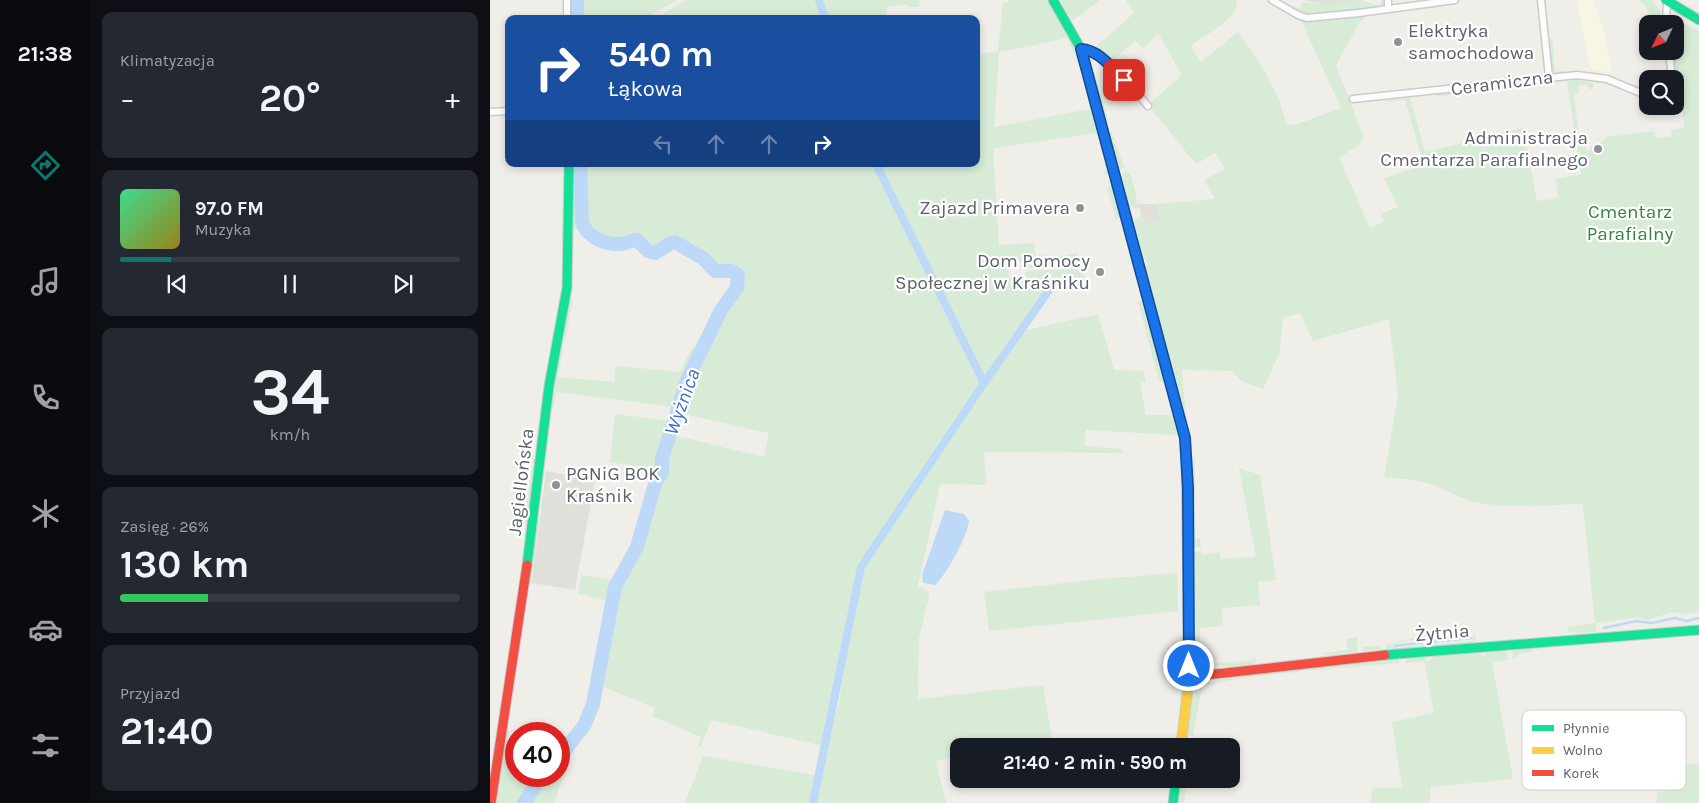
<!DOCTYPE html>
<html lang="pl">
<meta charset="utf-8">
<style>
:root{--surface:#171b24;--page:#242831;--text:#f1f3f6;--muted:#9ea1a6;--line:#363941;--accent:#0f766e}
body{margin:0;font-family:Karla,sans-serif;background:var(--page);color:var(--text);height:100vh;display:flex;flex-direction:column;font-size:19px;white-space:nowrap}
*{box-sizing:border-box;margin:0}
p{font-size:16px;color:var(--muted)}
.icon{flex:none;width:28px;height:28px;fill:none;stroke:currentColor;stroke-width:2;stroke-linecap:round;stroke-linejoin:round}
.map{position:relative;flex:1;overflow:hidden}
.sheet{display:flex;flex-direction:column;gap:12px;padding:12px;background:#0d0f14;width:400px}
.sheet>*{flex:none}
.guide{position:absolute;left:15px;top:15px;width:475px;height:152px;border-radius:10px;box-shadow:0 2px 8px #0003;background:#1a4fa0;color:#fff;overflow:hidden}
.needle{width:32px;rotate:227deg}
.tools{position:absolute;left:1149px;top:15px;display:grid;gap:10px}
.tools a{display:grid;place-items:center;width:45px;height:45px;border-radius:10px;background:var(--surface);box-shadow:0 2px 8px #0003;font-size:25px}
.speed{position:absolute;left:15px;top:722px;display:flex;gap:10px;font-size:25px;font-weight:700;text-align:center}
.speed>*{display:grid;place-content:center;width:65px;height:65px;border-radius:50%;background:var(--surface);box-shadow:0 2px 8px #0003;line-height:1}
.speed .limit{border:8px solid #d22;background:#fff;color:#111}
.pin{position:absolute;display:grid;place-items:center;width:42px;height:42px;color:#fff;margin:-21px;border-radius:10px;box-shadow:0 2px 8px #0006}
.me{position:absolute;width:55px;margin:-28px;rotate:0deg;stroke-linejoin:round;filter:drop-shadow(0 0 4px #0008)}
.turn{display:flex;align-items:center;gap:18px;height:105px;padding:0 20px;font-size:22px}
.turn .icon{width:65px;height:65px;stroke-width:2.5}
.turn b{display:block;font-size:35px;line-height:42px}
.lanes{display:flex;align-items:center;height:48px;padding:0 20px;background:#0003;justify-content:center;gap:25px;direction:ltr}
.lanes .off{opacity:.35}
.big{font-size:38px;font-weight:700;line-height:1.1}
.sheet .card{flex:1;display:flex;flex-direction:column;justify-content:center;gap:8px;min-width:0;padding:0 18px;border-radius:10px;background:var(--page)}
.sheet .dial{align-items:center;gap:0}
.dial b{font-size:65px;line-height:1}
.song{display:flex;align-items:center;gap:15px}
.cover{width:60px;height:60px;border-radius:8px;background:linear-gradient(135deg,hsl(150 70% 55%),hsl(50 70% 35%))}
.played{height:5px;border-radius:2px;background:linear-gradient(90deg,var(--accent) 15%,var(--line) 15%)}
.keys{display:flex;justify-content:space-around;direction:ltr}
.heat{display:flex;justify-content:space-between;align-items:center;font-size:28px;direction:ltr}
.charge{height:8px;border-radius:4px;background:linear-gradient(90deg,#34c759 26%,var(--line) 0)}
.trip{position:absolute;left:460px;top:738px;width:290px;height:50px;border-radius:10px;background:var(--surface);box-shadow:0 2px 8px #0003;font-weight:700;line-height:50px;text-align:center}
main{display:flex;flex:1;min-height:0}
.tab-bar{display:flex;flex-direction:column;width:90px;justify-content:space-around;align-items:center;background:#090b0e;color:var(--muted)}
.tab-bar .icon{width:35px;height:35px}
.tab-bar .on{color:var(--accent)}
.tab-bar b{font-size:22px;color:var(--text)}
.map>svg:first-child{display:block}
</style>
<main>
<nav class="tab-bar">
<b>21:38</b>
<svg class="icon on" aria-label="directions" viewBox="0 0 24 24"><path d="M12 3l9 9-9 9-9-9zM9 14v-3h6M13 9l2 2-2 2"/></svg>
<svg class="icon" aria-label="music" viewBox="0 0 24 24"><path d="M9 18V5l10-2v13"/><circle cx="6" cy="18" r="3"/><circle cx="16" cy="16" r="3"/></svg>
<svg class="icon" aria-label="phone" viewBox="0 0 24 24"><path d="M5 4h4l2 5-3 2q2 4 5 5l2-3 5 2v4C11 20 4 13 5 4z"/></svg>
<svg class="icon" aria-label="climate" viewBox="0 0 24 24"><path d="M12 3v18M4 7l16 10M4 17L20 7"/></svg>
<svg class="icon" aria-label="car" viewBox="0 0 24 24"><path d="M5 17H2v-5l4-1 3-4h7l3 4 3 1v5h-3M9 17h6M6 11h13"/><circle cx="7" cy="17" r="2"/><circle cx="17" cy="17" r="2"/></svg>
<svg class="icon" aria-label="filters" viewBox="0 0 24 24"><path d="M4 7h16M4 17h16"/><circle cx="9" cy="7" r="2"/><circle cx="15" cy="17" r="2"/></svg>
</nav>
<section class="sheet">
<div class="card"><p>Klimatyzacja</p>
<div class="heat"><a>−</a><b class="big">20°</b><a>+</a></div>
</div>
<div class="card">
<div class="song"><i class="cover"></i><div><b>97.0 FM</b><p>Muzyka</p></div></div>
<div class="played"></div>
<div class="keys"><svg class="icon" aria-label="previous" viewBox="0 0 24 24"><path d="M18 5L8 12l10 7zM5 5v14"/></svg><svg class="icon" aria-label="pause" viewBox="0 0 24 24"><path d="M8 5v14M16 5v14"/></svg><svg class="icon" aria-label="next" viewBox="0 0 24 24"><path d="M6 5l10 7-10 7zM19 5v14"/></svg></div>
</div>
<div class="card dial"><b>34</b><p>km/h</p></div>
<div class="card"><p>Zasięg · 26%</p><b class="big">130 km</b><div class="charge"></div></div>
<div class="card"><p>Przyjazd</p><b class="big">21:40</b></div>
</section>
<div class="map">
<svg width="1209" height="803" viewBox="0 0 1209 803">
<rect width="100%" height="100%" fill="#efeee9"/>
<path fill="#f8f5e3" d="M 1087,0 L 1103,0 L 1113,27 L 1122,73 L 1100,69 Z"/>
<path fill="#e0dfda" d="M 813,0 L 872,0 L 872,1 L 834,4 Z
M 648,204 L 666,204 L 671,219 L 654,225 Z
M 56,471 L 105,480 L 85,590 L 42,583 Z"/>
<path fill="#d7ebd6" fill-rule="evenodd" d="M 82,0 L 187,0 L 154,19 L 82,19 Z
M 196,0 L 429,0 L 430,7 L 418,7 L 417,4 L 396,7 L 397,19 L 165,19 Z
M 522,0 L 557,0 L 582,44 L 590,67 L 577,38 L 509,52 L 504,127 L 600,109 L 592,75 L 618,173 L 614,175 L 613,171 L 617,170 L 607,133 L 503,148 L 509,245 L 544,243 L 545,255 L 571,256 L 587,253 L 591,265 L 536,268 L 535,261 L 519,262 L 519,279 L 536,279 L 536,271 L 592,268 L 597,287 L 587,290 L 562,286 L 532,331 L 608,314 L 624,370 L 653,371 L 656,382 L 650,383 L 656,415 L 684,415 L 675,381 L 669,381 L 648,302 L 651,301 L 655,306 C 667,349 680,391 688,435 L 596,430 L 594,446 L 632,449 L 632,453 L 494,452 L 496,485 L 450,484 L 428,586 L 438,591 L 439,597 L 429,638 L 428,699 L 553,685 L 562,740 L 512,746 L 469,746 L 469,755 L 446,761 L 456,803 L 195,803 L 213,756 L 330,776 L 349,702 L 366,591 L 333,746 L 221,720 L 211,747 L 208,745 L 211,737 L 162,716 L 165,708 L 111,686 L 99,723 L 85,745 L 64,803 L 5,803 L 17,731 L 19,730 L 15,752 L 26,754 L 26,776 L 69,776 L 69,751 L 86,729 L 98,702 L 101,674 L 119,601 L 88,594 L 91,575 L 125,580 L 147,544 L 161,498 L 165,469 L 120,462 L 125,414 L 179,421 L 184,407 L 66,392 L 63,410 L 61,410 L 70,348 L 73,348 L 68,377 L 124,382 L 126,366 L 190,372 L 202,348 L 210,348 L 249,281 L 248,275 L 240,271 L 225,271 L 214,259 L 185,242 L 181,243 L 165,253 L 158,251 L 147,241 C 137,240 127,246 116,242 C 102,238 100,229 84,229 L 83,164 L 486,164 L 486,54 L 508,52 L 513,3 ZM 189,413 L 279,433 L 274,457 L 183,435 Z
M 570,0 L 610,0 L 582,21 Z
M 636,0 L 747,0 C 748,21 714,34 701,46 L 711,62 L 748,32 C 769,60 789,90 796,124 L 805,125 L 851,108 L 810,18 L 878,14 L 869,24 L 846,65 L 874,138 L 869,145 L 849,158 L 880,228 L 894,222 L 891,214 L 908,207 L 894,178 L 934,165 L 915,100 L 895,102 L 897,100 L 920,98 L 935,152 L 1033,128 L 1047,201 L 1068,198 L 1066,179 L 1091,174 L 1077,81 L 1064,82 L 1064,80 L 1081,78 L 1103,83 L 1103,89 L 1098,89 L 1097,84 L 1088,86 L 1089,94 L 1084,95 L 1090,145 L 1096,145 L 1096,150 L 1101,150 L 1100,145 L 1104,149 L 1116,137 L 1164,131 L 1166,138 L 1182,136 L 1181,130 L 1195,127 L 1182,51 L 1185,51 L 1185,24 L 1178,24 L 1178,18 L 1180,17 L 1209,31 L 1209,612 L 1195,614 L 1182,612 L 1157,620 L 1148,617 L 1106,623 L 1106,632 L 1085,633 L 1084,631 L 1077,633 L 1078,627 L 1105,623 L 1093,504 C 1056,504 1015,511 978,500 C 967,497 957,490 947,486 C 930,480 912,478 894,478 L 908,395 L 899,319 L 823,341 L 810,313 L 793,318 L 789,354 L 773,389 L 752,381 L 742,371 L 692,370 L 696,418 L 655,267 L 658,266 L 656,259 L 653,259 L 644,220 L 651,216 L 654,225 L 671,219 L 666,204 L 725,199 L 714,180 L 735,169 L 725,153 L 706,164 L 658,105 L 692,75 L 668,33 L 654,48 L 645,41 L 619,63 L 603,49 L 644,13 Z
M 891,0 L 895,0 L 892,7 C 870,10 818,24 802,7 L 810,9 L 812,2 L 834,4 L 872,1 L 891,6 Z
M 1150,0 L 1162,0 L 1170,10 L 1172,24 L 1168,24 Z
M 1062,38 L 1065,71 L 1077,72 L 1065,73 L 1062,70 L 1059,39 Z
M 604,56 L 608,57 L 601,61 L 619,124 L 616,123 L 600,61 Z
M 1019,76 L 1019,79 L 960,86 L 960,84 Z
M 1022,85 L 1023,87 L 946,97 L 946,94 Z
M 621,131 L 635,168 L 630,170 L 619,137 Z
M 636,171 L 641,175 L 649,208 L 646,209 L 639,205 L 631,180 L 632,174 Z
M 617,186 L 623,187 L 630,218 L 626,220 Z
M 73,221 L 75,221 L 75,262 L 72,260 Z
M 80,299 L 83,300 L 75,341 L 72,339 Z
M 43,458 L 45,459 L 38,522 L 34,524 Z
M 703,458 L 705,459 L 705,538 L 710,538 L 711,547 L 703,547 Z
M 749,468 L 770,475 L 786,580 L 768,582 L 770,605 L 732,608 L 733,626 L 710,628 L 709,666 L 730,669 L 707,671 L 703,667 L 704,552 L 711,551 L 712,555 L 729,552 L 731,559 L 766,557 Z
M 50,518 L 42,582 L 85,590 L 39,583 L 47,520 Z
M 687,573 L 688,611 L 499,631 L 494,592 L 611,579 Z
M 1209,633 L 1209,635 L 1113,644 L 1114,642 Z
M 938,634 L 946,639 L 979,634 L 946,641 L 938,636 L 903,644 L 904,648 L 984,641 L 983,634 L 985,634 L 986,642 L 896,650 L 896,645 Z
M 867,637 L 867,652 L 834,655 L 833,653 L 857,650 L 856,639 Z
M 871,637 L 873,647 L 891,646 L 891,649 L 873,651 Z
M 1040,647 L 1042,652 L 1031,653 L 1023,659 L 1022,649 Z
M 1016,649 L 1018,660 L 1002,662 L 1023,779 L 941,787 L 939,803 L 880,803 L 883,788 L 912,788 L 902,722 L 944,713 L 934,661 L 918,663 L 916,665 L 916,658 L 934,656 L 937,661 L 941,660 L 944,655 L 990,651 L 991,656 L 996,655 L 997,651 Z
M 766,657 L 765,666 L 739,667 L 724,664 L 763,660 Z
M 909,658 L 909,666 L 906,663 L 815,671 L 816,668 Z
M 809,668 L 809,676 L 809,672 C 777,675 744,677 714,687 L 711,692 L 703,736 L 697,734 L 701,691 L 704,691 L 706,683 Z
M 1187,763 L 1209,764 L 1209,803 L 1166,803 L 1172,766 Z
M 691,779 L 697,779 L 694,803 L 687,803 Z"/>
<path fill="#bed9f8" d="M 455,510 L 474,514 L 479,521 C 477,537 457,574 445,585 L 433,583 L 432,575 Z"/>
<g fill="none" stroke-linecap="round" stroke-linejoin="round">
<path stroke="#bed9f8" stroke-width="2.5" d="M 1114,628 L 1146,621 L 1162,623 L 1185,618 L 1197,621 L 1209,618
M 905,646 C 931,642 955,641 982,638"/>
<path stroke="#bed9f8" stroke-width="8" d="M 329,0 L 335,19
M 492,386 L 560,289
M 323,803 L 371,567 L 492,386 L 493,381 L 386,164"/>
<path stroke="#bed9f8" stroke-width="14" d="M 87,19 L 87,0
M 69,757 L 94,726 L 103,704 L 125,587 L 147,547 L 166,481 L 172,472 L 172,459 L 197,380 L 231,310 L 247,288 L 248,275 L 241,271 L 225,271 L 214,259 L 185,242 L 181,243 L 165,253 L 158,251 L 147,240 C 142,240 137,243 132,244 C 116,245 97,238 92,222 L 90,164
M 34,803 L 52,776"/>
<defs>
<path id="street" d="M 77,0 L 77,19
M 782,0 L 808,15 L 817,18 L 869,13 L 965,0
M 898,0 L 898,8
M 1051,0 L 1059,77
M 1176,24 L 1177,1
M 591,49 C 614,50 643,89 658,106
M 1179,51 L 1182,79
M 863,99 L 1087,75 L 1117,79 L 1158,96
M 0,112 L 19,111"/>
<path id="fast" d="M 563,0 L 591,49 L 695,437 L 696,458
M 1176,0 L 1209,20
M 37,565 L 59,386 L 77,288 L 79,164
M 895,655 L 1209,630
M 683,803 L 686,779"/>
<path id="slow" d="M 691,746 L 699,677 L 696,458"/>
<path id="jam" d="M 699,677 L 895,655
M 1,803 L 37,565"/>
</defs>
<use href="#street" stroke="#cbcbca" stroke-width="9"/>
<use href="#fast" stroke="#cbcccb" stroke-width="11"/>
<use href="#slow" stroke="#cbcccb" stroke-width="11"/>
<use href="#jam" stroke="#cbcccb" stroke-width="11"/>
<use href="#street" stroke="#fdfcfc" stroke-width="6"/>
<use href="#fast" stroke="#16e098" stroke-width="9"/>
<use href="#slow" stroke="#ffcf43" stroke-width="9"/>
<use href="#jam" stroke="#f24e42" stroke-width="9"/>
</g>
<g fill="none" stroke-linecap="round" stroke-linejoin="round">
<defs>
<path id="route" d="M 634,80 C 622,68 609,50 591,49 L 695,438 L 698,488 L 699,666"/>
</defs>
<use href="#route" stroke="#114b97" stroke-width="12"/>
<use href="#route" stroke="#1a73e8" stroke-width="9"/>
</g>
<g fill="#919295" stroke="#fff" stroke-width="2">
<circle cx="908" cy="42" r="5"/>
<circle cx="1108" cy="149" r="5"/>
<circle cx="590" cy="208" r="5"/>
<circle cx="610" cy="272" r="5"/>
<circle cx="66" cy="485" r="5"/>
</g>
<g text-anchor="middle" dominant-baseline="central" stroke-width="4.5" stroke-linejoin="round" paint-order="stroke">
<g font-size="19" fill="#5e6168" stroke="#fff" text-anchor="end">
<text x="918" y="31" text-anchor="start">Elektryka<tspan x="918" dy="22">samochodowa</tspan></text>
<text x="1098" y="138">Administracja<tspan x="1098" dy="22">Cmentarza Parafialnego</tspan></text>
<text x="580" y="208">Zajazd Primavera</text>
<text x="600" y="261">Dom Pomocy<tspan x="600" dy="22">Społecznej w Kraśniku</tspan></text>
<text x="76" y="474" text-anchor="start">PGNiG BOK<tspan x="76" dy="22">Kraśnik</tspan></text>
</g>
<g font-size="19" fill="#5e6168" stroke="#fff">
<text transform="translate(1012 83) rotate(-7)">Ceramiczna</text>
<text transform="translate(31 482) rotate(-83)">Jagiellońska</text>
<text transform="translate(952 633) rotate(-5)">Żytnia</text>
</g>
<g font-size="19" fill="#30843e" stroke="#fff">
<text x="1140" y="212">Cmentarz<tspan x="1140" dy="22">Parafialny</tspan></text>
</g>
<g font-size="20" font-style="italic" fill="#4171c1" stroke="#fff">
<text transform="translate(192 402) rotate(-70)">Wyżnica</text>
</g>
</g>
<rect x="1032" y="710" width="164" height="80" rx="8" fill="#fff" stroke="#cfd0d2" stroke-width="1"/>
<rect x="1042" y="725" width="22" height="6" fill="#16e098"/>
<rect x="1042" y="747" width="22" height="7" fill="#ffcf43"/>
<rect x="1042" y="770" width="22" height="6" fill="#f24e42"/>
<g font-size="14" fill="#5e6168">
<text x="1073" y="733">Płynnie</text>
<text x="1073" y="755">Wolno</text>
<text x="1073" y="778">Korek</text>
</g>
</svg>
<div class="tools">
<a><svg class="needle" viewBox="-14 -14 28 28"><path d="M0-13l5 13h-10z" fill="#e53935"/><path d="M0 13l5-13h-10z" fill="#9ea1a6"/></svg></a>
<a><svg class="icon" aria-label="search" viewBox="0 0 24 24"><circle cx="10" cy="10" r="6"/><path d="M15 15l6 6"/></svg></a>
</div>
<div class="speed"><div class="limit">40</div></div>
<div class="pin" style="left:634px;top:80px;background:#d93025"><svg class="icon" aria-label="arrive" viewBox="0 0 24 24"><path d="M6 21V4h12l-3 4 3 4H6"/></svg></div>
<svg class="me" style="left:699px;top:666px" viewBox="-20 -20 40 40"><circle r="17" fill="#1a73e8" stroke="#fff" stroke-width="3"/><path d="M0-11L8 9 0 5-8 9z" fill="#fff"/></svg>
<div class="trip">21:40 · 2 min · 590 m</div>
<div class="guide">
<div class="turn"><svg class="icon" aria-label="right" viewBox="0 0 24 24"><path d="M7 20v-9h11M14 6l5 5-5 5"/></svg><div><b>540 m</b>Łąkowa</div></div>
<div class="lanes"><svg class="icon off" aria-label="left" viewBox="0 0 24 24"><path d="M17 20v-9H6M10 6l-5 5 5 5"/></svg><svg class="icon off" aria-label="ahead" viewBox="0 0 24 24"><path d="M12 20V5M6 11l6-6 6 6"/></svg><svg class="icon off" aria-label="ahead" viewBox="0 0 24 24"><path d="M12 20V5M6 11l6-6 6 6"/></svg><svg class="icon" aria-label="right" viewBox="0 0 24 24"><path d="M7 20v-9h11M14 6l5 5-5 5"/></svg></div>
</div>
</div>
</main>
